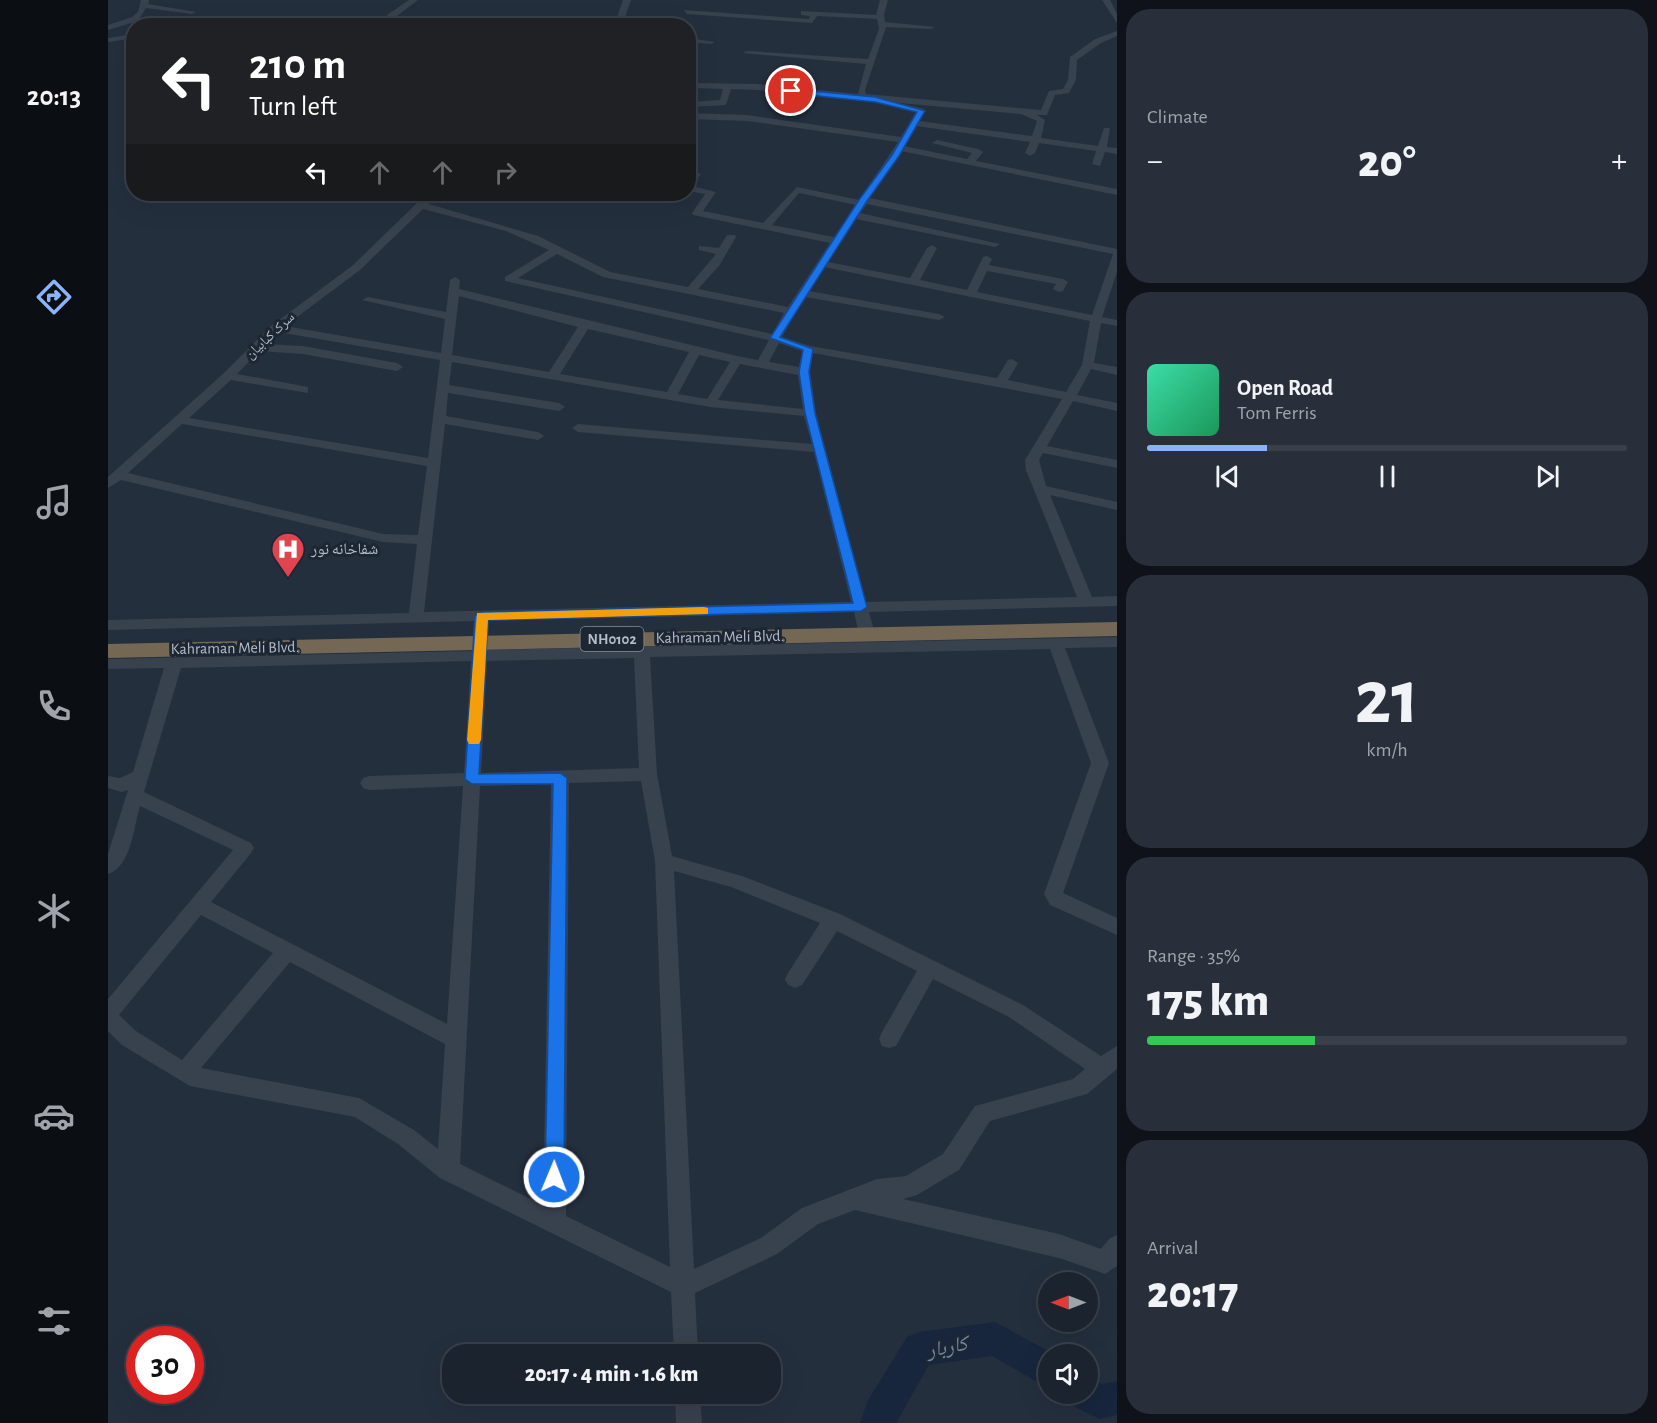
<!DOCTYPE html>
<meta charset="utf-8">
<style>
:root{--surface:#1b232e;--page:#282f3a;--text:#f1f3f6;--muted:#a0a4aa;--line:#39404a;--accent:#8ab4f8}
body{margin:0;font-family:"Alegreya Sans","Noto Naskh Arabic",sans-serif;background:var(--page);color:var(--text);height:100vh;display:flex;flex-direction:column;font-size:22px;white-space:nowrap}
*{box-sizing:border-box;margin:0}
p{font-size:20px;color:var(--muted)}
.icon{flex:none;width:33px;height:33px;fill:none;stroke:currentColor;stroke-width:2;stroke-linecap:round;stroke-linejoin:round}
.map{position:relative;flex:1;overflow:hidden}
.side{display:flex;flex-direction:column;gap:9px;padding:9px;background:#0f1319;width:540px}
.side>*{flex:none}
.banner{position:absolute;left:18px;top:18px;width:570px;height:183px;border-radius:24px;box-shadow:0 6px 24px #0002,0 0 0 2px var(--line);background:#202124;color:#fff;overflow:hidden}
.needle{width:39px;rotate:270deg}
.controls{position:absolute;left:930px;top:1272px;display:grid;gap:12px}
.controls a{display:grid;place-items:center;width:60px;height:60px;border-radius:50%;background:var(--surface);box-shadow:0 6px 24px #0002,0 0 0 2px var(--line);font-size:30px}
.speed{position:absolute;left:18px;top:1326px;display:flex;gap:12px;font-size:30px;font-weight:700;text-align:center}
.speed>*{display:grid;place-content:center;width:78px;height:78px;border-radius:50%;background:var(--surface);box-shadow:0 6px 24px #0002,0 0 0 2px var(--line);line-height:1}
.speed .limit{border:9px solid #d22;background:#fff;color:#111}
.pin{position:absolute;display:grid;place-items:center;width:51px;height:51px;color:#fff;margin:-26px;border:3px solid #fff;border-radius:50%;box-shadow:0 2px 6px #0007}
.me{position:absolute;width:66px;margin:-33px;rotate:1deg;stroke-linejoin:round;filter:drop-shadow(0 0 4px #0008)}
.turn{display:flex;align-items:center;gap:21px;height:126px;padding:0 24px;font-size:27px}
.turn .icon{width:78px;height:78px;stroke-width:2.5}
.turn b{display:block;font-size:42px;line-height:51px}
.lanes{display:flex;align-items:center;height:57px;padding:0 24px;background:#0003;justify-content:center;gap:30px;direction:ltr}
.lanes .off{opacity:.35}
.big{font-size:45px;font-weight:800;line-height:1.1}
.side .widget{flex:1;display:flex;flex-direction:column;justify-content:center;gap:9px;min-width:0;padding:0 21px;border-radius:24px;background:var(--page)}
.side .dial{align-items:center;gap:0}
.dial b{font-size:78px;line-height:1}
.song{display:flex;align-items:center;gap:18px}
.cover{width:72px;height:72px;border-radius:9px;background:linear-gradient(135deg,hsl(160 70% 55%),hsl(150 70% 35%))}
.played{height:6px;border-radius:3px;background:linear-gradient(90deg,var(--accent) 25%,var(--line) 25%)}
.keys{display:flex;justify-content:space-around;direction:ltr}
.heat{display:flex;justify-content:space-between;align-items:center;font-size:33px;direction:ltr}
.charge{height:9px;border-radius:4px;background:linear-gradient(90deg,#34c759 35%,var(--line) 0)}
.trip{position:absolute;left:334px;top:1344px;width:339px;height:60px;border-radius:24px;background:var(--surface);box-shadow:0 6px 24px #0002,0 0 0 2px var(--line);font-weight:800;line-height:60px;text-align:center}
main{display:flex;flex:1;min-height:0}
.tabs{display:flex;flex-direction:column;width:108px;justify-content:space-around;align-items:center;background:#0b0e12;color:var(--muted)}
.tabs .icon{width:42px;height:42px}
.tabs .on{color:var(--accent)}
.tabs b{font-size:27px;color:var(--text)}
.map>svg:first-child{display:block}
</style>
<main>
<nav class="tabs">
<b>20:13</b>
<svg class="icon on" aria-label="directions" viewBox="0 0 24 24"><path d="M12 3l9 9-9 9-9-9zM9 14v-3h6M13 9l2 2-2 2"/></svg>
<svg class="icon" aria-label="music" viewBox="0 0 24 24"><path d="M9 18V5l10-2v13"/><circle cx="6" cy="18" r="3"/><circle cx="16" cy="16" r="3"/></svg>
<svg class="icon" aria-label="phone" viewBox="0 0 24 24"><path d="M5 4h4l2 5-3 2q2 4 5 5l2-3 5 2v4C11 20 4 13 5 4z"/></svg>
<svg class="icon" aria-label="climate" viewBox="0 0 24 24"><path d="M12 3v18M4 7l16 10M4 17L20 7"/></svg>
<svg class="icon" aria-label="car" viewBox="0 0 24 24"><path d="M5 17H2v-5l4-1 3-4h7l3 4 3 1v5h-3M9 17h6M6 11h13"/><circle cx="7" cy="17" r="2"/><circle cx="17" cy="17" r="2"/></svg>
<svg class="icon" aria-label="filters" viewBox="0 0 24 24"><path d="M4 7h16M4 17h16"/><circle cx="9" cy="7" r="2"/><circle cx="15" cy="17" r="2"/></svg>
</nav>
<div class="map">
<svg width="1009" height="1423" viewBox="0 0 1009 1423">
<rect width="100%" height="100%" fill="#242f3e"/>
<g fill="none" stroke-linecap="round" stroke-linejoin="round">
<path fill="#17263c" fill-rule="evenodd" d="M 887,1322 L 945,1354 L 940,1354 L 940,1388 L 884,1356 L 821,1365 L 788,1423 L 752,1423 L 759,1402 L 799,1337 L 811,1332 Z
M 980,1378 L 994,1384 L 1009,1381 L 1009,1415 L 992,1419 L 965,1406 L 960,1394 L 980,1394 Z"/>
<path fill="#38414e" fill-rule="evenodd" d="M 33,0 L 41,0 L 40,4 L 88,12 L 84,14 L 38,8 L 30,21 L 0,30 L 0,25 L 24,17 L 30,12 Z
M 301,0 L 310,0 L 289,16 L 351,26 L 328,26 L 279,19 L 279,15 Z
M 515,0 L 523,0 L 514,26 L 506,26 Z
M 772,0 L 780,0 L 776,14 L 777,22 L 827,27 L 823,29 L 778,27 L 757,90 L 758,94 L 933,110 L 941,91 L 955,89 L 960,80 L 962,57 L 987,39 L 1009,31 L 1009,36 L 993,43 L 969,60 L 968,80 L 961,93 L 947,95 L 939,115 L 929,115 L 937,120 L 933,138 L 990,146 L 996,128 L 1002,128 L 999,147 L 1009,148 L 1009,154 L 997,152 L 992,166 L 984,164 L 988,151 L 931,143 L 927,153 L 922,156 L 917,153 L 922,142 L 808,126 L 796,146 L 859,159 L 864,153 L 824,143 L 829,140 L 870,149 L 875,152 L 868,161 L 1009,189 L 1009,195 L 793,151 L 762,198 L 1009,249 L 1009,272 L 994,317 L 1009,320 L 1009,326 L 993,323 L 986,363 L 1009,367 L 1009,375 L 983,369 L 969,395 L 1009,403 L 1009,411 L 965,401 L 939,446 L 1009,460 L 1009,468 L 935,453 L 931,460 L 938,486 L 1009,502 L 1009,510 L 942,495 L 984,597 L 1009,596 L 1009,606 L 761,612 L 767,634 L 759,639 L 751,634 L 746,612 L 381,621 L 380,650 L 1009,637 L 1009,647 L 957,648 L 1001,763 L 955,893 L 1009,918 L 1009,935 L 942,905 L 936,894 L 983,763 L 942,649 L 542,657 L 549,774 L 564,856 L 634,876 L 732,914 L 915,1005 L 993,1056 L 1009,1046 L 1009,1069 L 979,1094 L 882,1121 L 851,1170 L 809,1195 L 795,1199 L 951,1234 L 993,1249 L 1001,1239 L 1009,1235 L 1009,1266 L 997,1274 L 951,1258 L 747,1210 L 710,1224 L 669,1254 L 587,1293 L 590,1354 L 566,1354 L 563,1292 L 332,1178 L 290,1144 L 247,1117 L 82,1086 L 14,1045 L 0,1031 L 0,999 L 125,850 L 32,806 C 26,826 23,867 0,874 L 0,854 L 20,790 L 14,792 L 0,788 L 0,776 L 12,778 L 25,772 L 56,668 L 0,669 L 0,659 L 364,651 L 366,621 L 0,630 L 0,620 L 301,613 L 309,544 L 275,542 L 13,480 L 0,488 L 0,477 L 116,373 L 163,326 L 244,266 L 309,203 L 322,194 L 333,194 L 321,204 L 430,236 L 502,272 L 580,287 L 608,254 L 591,250 L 591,246 L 611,248 L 619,235 L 627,235 L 628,237 L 611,266 L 590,289 L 680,307 L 722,243 L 585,215 L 584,213 L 597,194 L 580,191 L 580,170 L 593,174 L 584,186 L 608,192 L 595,211 L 655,223 L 689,187 L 751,200 L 790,142 L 639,121 L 580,119 L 580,113 L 639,115 L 793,137 L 808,112 L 792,109 L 792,105 L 795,104 L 816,109 L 811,121 L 924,136 L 929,121 L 913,114 L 649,90 L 623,89 L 618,105 L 580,107 L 580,102 L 612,100 L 615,89 L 585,88 L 588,83 L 649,84 L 750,94 L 758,64 L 635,53 L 639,51 L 760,59 L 771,29 L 769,19 L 709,16 L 704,23 L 579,14 L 576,10 L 701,19 L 702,16 L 693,15 L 693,11 L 768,15 ZM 691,193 L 748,205 L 726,237 L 664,225 ZM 759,204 L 1005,254 L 984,315 L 869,292 L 879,271 L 948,284 L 945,289 L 951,292 L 955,291 L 960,282 L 955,279 L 881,265 L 884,259 L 879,256 L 875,257 L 859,290 L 812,280 L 829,248 L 824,245 L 819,248 L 802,278 L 720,262 L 748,219 L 887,247 L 892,244 L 752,213 ZM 315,209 L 398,231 L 441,250 L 397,277 L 397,281 L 661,340 L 650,360 L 629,356 L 351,289 L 352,280 L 347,277 L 342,280 L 338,312 L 260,297 L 254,300 L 337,319 L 333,353 L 177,326 L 252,270 ZM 449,254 L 495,277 L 676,313 L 664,334 L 410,278 ZM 716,267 L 982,321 L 974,365 L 958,392 L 900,380 L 910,363 L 904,359 L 900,360 L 889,378 L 702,346 L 674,337 L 697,297 L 831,320 L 837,317 L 831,314 L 701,291 ZM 351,296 L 470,327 L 441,372 L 344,355 ZM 480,329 L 581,352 L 559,392 L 452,374 ZM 170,332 L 332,360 L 320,458 L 81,418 L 123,380 L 200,393 L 200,387 L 129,374 L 151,351 L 195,354 L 289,371 L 295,367 L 289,363 L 195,346 L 158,344 ZM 671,343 L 694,351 L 691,367 L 661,362 ZM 705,353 L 954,399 L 917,460 L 918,470 L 969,597 L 758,602 L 708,413 L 702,372 ZM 591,355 L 622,362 L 599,399 L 570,394 ZM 344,362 L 602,407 L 696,416 L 704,444 L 470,424 L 464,428 L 470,432 L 706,452 L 743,602 L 316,612 L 337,424 L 430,440 L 436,436 L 430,432 L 338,416 L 340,393 L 451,411 L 457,407 L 451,403 L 341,385 ZM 632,364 L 690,375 L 695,409 L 610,400 ZM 74,424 L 319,466 L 310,535 L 275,534 L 20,473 ZM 526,658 L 531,768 L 373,773 L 379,661 ZM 363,661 L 356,773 L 261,776 L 255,778 L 252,783 L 255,788 L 261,790 L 355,786 L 339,1024 L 103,902 L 143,853 L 146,848 L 143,843 L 36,792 L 73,668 ZM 533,781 L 547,861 L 562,1267 L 458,1216 L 461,783 ZM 443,784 L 435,1205 L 352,1164 L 372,786 ZM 566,871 L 623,887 L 712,923 L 680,973 L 677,979 L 680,985 L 687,988 L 694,985 L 729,931 L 809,971 L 774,1032 L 771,1039 L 774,1046 L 781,1048 L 788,1046 L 825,979 L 901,1017 L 977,1069 L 965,1079 L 867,1106 L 835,1154 L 798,1176 L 769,1179 L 694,1208 L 653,1238 L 586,1269 ZM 93,915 L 165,953 L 74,1060 L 28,1031 L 11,1015 ZM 182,962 L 337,1044 L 330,1149 L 306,1130 L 251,1098 L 93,1068 Z
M 994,0 L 1002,0 L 1009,14 L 1009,23 Z
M 19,35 L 22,39 L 0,42 L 0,38 Z
M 580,38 L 607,42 L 603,44 L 580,42 Z
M 446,194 L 462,194 L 457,197 Z
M 567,1394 L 592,1394 L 594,1423 L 568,1423 Z"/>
<path fill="#746855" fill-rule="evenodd" d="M 1009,622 L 1009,636 L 0,658 L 0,644 Z"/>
</g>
<path fill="#1a73e8" stroke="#114b97" stroke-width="1.5" d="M 683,89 L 767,97 L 817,111 L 791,156 L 759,201 L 672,337 L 705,349 L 701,372 L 707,413 L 759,607 L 753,611 L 380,620 L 371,774 L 452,773 L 459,778 L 456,1177 L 453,1183 L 446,1186 L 440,1183 L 437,1177 L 445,784 L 364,784 L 357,779 L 367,616 L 374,612 L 745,603 L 697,413 L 691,372 L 695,350 L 662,338 L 751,200 L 784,155 L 809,112 L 767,102 L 681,93 Z"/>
<path fill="#f59e0b" d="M 596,607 L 600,608 L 600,614 L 380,620 L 373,740 L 371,744 L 361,744 L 359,740 L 369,613 Z"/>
<defs>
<symbol id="hospital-pin" viewBox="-11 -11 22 30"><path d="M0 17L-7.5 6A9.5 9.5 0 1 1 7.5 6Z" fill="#e0444e" stroke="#1d2633"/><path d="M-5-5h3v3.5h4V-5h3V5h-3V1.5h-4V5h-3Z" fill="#fff"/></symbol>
</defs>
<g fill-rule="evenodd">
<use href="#hospital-pin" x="161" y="530" width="38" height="52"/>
</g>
<g text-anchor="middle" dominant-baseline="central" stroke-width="6" stroke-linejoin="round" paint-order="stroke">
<g font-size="14" fill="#b4bcc9" stroke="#1d2633">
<text transform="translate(162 336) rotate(-43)">سرک کبابیان</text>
</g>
<rect fill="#1d2633" stroke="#878f9c" stroke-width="1.5" x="472.5" y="627" width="63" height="24" rx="4.5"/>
<g font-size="15" font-weight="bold" fill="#b4bcc9">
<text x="504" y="639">NH0102</text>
</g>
<g font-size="16" fill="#b4bcc9" stroke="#1d2633" text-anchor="start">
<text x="203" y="549">شفاخانه نور</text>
</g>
<g font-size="16" fill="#b4bcc9" stroke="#1d2633">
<text transform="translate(612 637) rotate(-1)">Kahraman Meli Blvd.</text>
<text transform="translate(127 648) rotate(-1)">Kahraman Meli Blvd.</text>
</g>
<g font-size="21" font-style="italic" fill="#6d86a8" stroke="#1d2633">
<text transform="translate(839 1347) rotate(-11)">کاربار</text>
</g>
</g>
</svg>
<div class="controls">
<a><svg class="needle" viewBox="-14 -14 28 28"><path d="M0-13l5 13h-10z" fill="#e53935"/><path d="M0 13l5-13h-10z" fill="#a0a4aa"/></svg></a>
<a><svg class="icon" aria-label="sound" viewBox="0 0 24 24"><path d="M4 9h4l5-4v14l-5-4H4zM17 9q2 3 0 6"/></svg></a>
</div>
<div class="speed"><div class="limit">30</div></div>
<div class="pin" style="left:683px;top:91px;background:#d93025"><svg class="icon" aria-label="arrive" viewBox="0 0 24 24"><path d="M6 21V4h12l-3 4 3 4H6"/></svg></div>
<svg class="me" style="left:446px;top:1177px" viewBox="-20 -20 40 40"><circle r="17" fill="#1a73e8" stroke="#fff" stroke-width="3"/><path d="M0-11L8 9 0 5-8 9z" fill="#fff"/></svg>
<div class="trip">20:17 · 4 min · 1.6 km</div>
<div class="banner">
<div class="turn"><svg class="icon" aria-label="left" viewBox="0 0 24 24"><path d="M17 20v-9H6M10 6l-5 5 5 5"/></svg><div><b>210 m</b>Turn left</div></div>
<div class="lanes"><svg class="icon" aria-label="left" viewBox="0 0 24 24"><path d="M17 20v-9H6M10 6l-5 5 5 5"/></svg><svg class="icon off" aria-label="ahead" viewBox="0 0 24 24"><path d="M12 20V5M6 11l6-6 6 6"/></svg><svg class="icon off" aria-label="ahead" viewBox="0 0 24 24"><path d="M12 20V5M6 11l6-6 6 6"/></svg><svg class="icon off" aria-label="right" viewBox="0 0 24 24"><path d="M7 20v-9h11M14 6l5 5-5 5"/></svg></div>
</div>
</div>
<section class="side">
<div class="widget"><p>Climate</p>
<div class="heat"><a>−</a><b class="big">20°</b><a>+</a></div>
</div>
<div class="widget">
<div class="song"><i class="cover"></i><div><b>Open Road</b><p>Tom Ferris</p></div></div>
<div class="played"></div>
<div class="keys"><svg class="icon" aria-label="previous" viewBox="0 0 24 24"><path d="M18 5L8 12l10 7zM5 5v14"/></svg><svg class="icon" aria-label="pause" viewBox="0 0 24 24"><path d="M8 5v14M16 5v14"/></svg><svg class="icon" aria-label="next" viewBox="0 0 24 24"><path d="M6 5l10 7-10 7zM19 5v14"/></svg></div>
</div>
<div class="widget dial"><b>21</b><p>km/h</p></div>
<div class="widget"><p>Range · 35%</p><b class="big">175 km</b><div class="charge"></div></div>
<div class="widget"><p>Arrival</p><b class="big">20:17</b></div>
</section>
</main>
